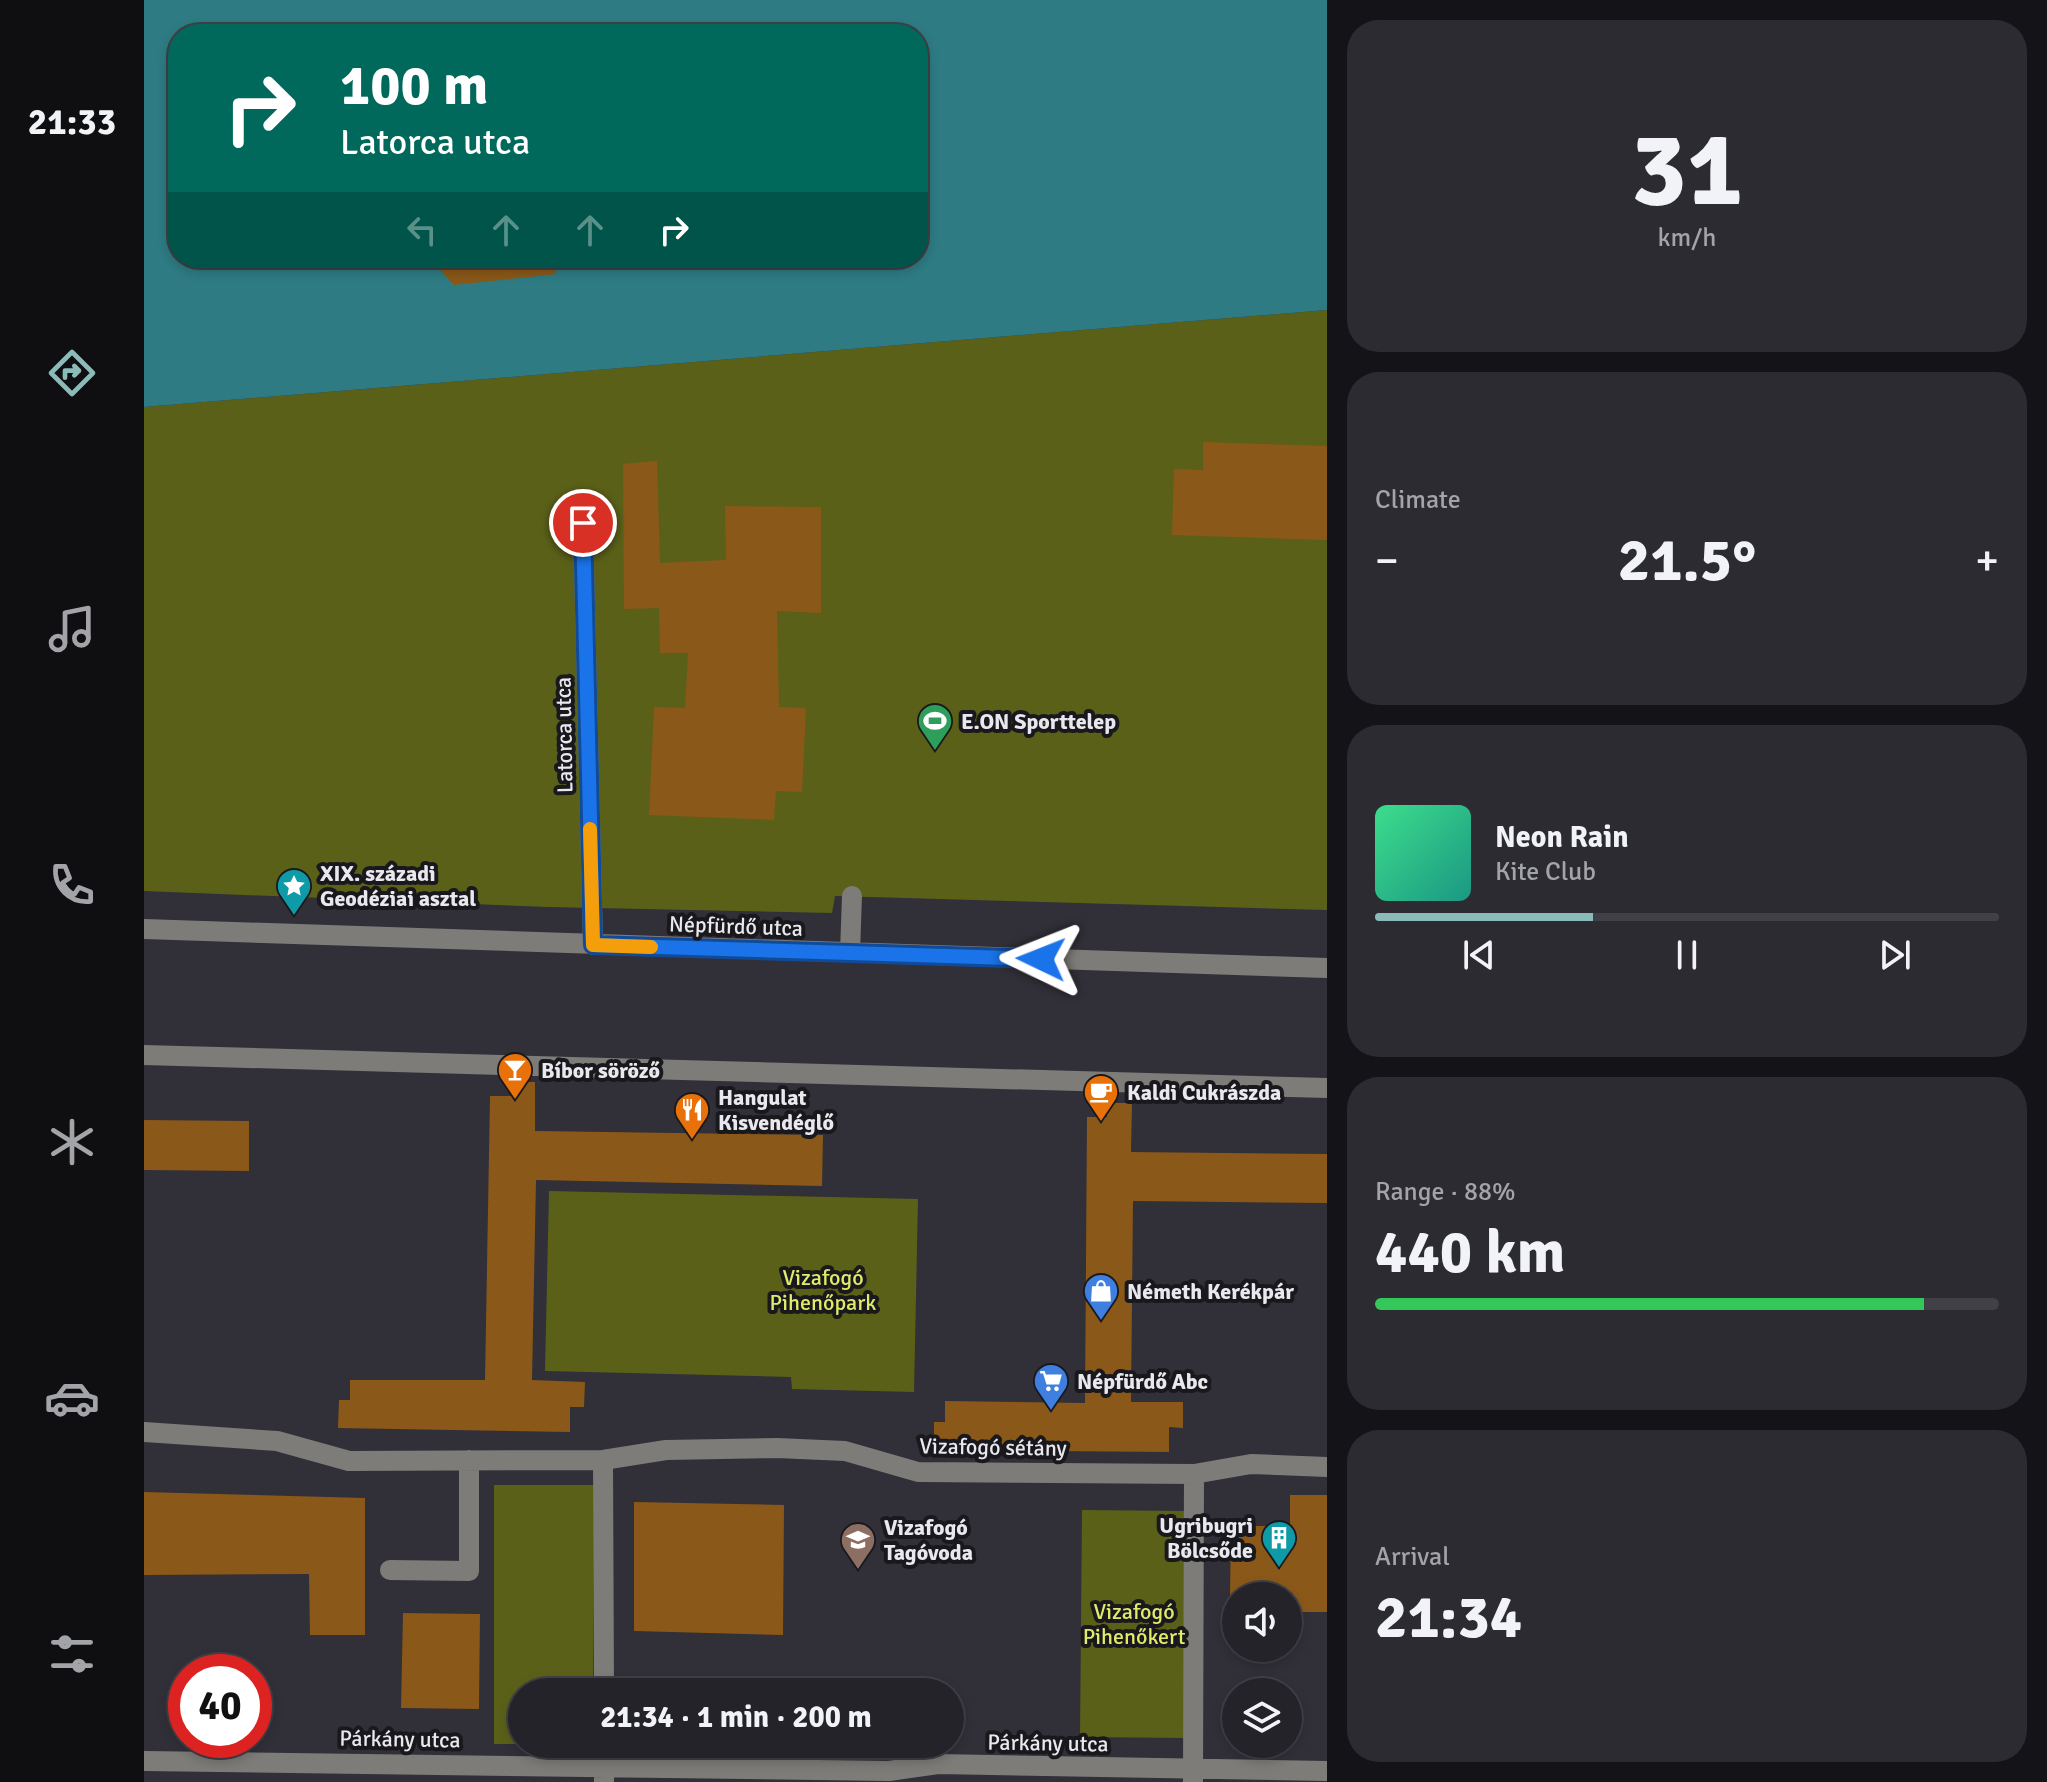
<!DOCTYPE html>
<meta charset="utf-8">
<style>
:root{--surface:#25232a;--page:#2d2b32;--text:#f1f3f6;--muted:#a3a4a8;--line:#424047;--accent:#8bbbb9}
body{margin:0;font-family:Signika,sans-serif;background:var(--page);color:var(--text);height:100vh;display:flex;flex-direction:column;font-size:30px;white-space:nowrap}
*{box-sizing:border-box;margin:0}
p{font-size:26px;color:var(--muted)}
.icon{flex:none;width:44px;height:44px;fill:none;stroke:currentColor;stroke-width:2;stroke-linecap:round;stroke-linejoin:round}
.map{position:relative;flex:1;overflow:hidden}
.drawer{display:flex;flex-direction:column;gap:20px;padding:20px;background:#141317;width:720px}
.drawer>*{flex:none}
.top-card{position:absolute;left:24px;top:24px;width:760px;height:244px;border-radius:32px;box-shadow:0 4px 12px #0003,0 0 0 2px var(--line);background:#00695c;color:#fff;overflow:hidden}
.fabs{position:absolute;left:1078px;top:1582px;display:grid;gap:16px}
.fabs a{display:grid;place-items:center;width:80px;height:80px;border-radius:50%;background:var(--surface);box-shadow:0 4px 12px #0003,0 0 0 2px var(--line);font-size:40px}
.speed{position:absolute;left:24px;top:1654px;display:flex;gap:16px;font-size:40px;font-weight:700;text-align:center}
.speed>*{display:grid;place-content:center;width:104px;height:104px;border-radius:50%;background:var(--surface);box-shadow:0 4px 12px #0003,0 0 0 2px var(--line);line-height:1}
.speed .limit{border:12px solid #d22;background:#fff;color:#111}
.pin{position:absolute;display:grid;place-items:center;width:68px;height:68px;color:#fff;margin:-34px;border:4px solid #fff;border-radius:50%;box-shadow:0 2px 8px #0007}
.me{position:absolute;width:88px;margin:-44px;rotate:272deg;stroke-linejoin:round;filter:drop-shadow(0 0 6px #0008)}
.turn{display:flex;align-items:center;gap:28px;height:168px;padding:0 40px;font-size:36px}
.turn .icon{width:104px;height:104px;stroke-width:2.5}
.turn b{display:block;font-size:56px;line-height:68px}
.lanes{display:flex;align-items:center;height:76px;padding:0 40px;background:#0003;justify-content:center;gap:40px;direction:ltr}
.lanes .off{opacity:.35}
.big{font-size:60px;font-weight:700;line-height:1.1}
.drawer .widget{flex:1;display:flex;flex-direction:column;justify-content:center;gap:12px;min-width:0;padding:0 28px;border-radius:32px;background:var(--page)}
.drawer .dial{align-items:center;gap:0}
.dial b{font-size:104px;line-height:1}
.song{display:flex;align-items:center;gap:24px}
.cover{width:96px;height:96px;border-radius:12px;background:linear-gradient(135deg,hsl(150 70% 55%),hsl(170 70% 35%))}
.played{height:8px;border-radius:4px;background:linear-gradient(90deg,var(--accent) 35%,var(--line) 35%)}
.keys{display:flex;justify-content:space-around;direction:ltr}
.heat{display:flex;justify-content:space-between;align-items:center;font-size:44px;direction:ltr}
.charge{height:12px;border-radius:6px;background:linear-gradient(90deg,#34c759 88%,var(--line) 0)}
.trip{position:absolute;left:364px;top:1678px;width:456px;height:80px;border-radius:40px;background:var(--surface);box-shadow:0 4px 12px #0003,0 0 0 2px var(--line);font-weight:700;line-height:80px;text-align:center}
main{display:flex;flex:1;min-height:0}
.tab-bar{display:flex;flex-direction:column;width:144px;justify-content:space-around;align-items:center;background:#0f0e11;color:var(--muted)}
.tab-bar .icon{width:56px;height:56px}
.tab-bar .current{color:var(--accent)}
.tab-bar b{font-size:36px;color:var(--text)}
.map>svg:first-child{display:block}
</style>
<main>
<nav class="tab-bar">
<b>21:33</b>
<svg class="icon current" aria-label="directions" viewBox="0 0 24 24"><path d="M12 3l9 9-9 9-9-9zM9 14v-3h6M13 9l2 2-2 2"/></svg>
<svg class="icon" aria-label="music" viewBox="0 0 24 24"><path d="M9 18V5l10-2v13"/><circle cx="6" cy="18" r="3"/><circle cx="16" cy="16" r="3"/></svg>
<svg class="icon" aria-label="phone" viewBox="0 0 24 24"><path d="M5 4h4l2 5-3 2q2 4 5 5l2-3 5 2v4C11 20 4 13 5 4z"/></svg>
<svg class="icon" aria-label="climate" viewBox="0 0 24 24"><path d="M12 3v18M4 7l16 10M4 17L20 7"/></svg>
<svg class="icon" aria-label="car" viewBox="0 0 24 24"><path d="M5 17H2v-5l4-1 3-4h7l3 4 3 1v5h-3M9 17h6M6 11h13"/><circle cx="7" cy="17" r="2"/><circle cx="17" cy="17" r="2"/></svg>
<svg class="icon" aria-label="filters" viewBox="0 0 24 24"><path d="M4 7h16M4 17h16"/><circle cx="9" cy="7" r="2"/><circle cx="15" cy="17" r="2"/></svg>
</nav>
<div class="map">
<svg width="1183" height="1782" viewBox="0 0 1183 1782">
<rect width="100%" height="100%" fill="#312f38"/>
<path fill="#5b6019" d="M 1183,310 L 1183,910 L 691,896 L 688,913 L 404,907 L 0,891 L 0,407 Z
M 405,1191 L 774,1199 L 770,1392 L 648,1389 L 647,1377 L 401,1371 Z
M 350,1485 L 450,1485 L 449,1692 L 378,1692 L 378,1744 L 350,1744 Z
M 938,1510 L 1043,1511 L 1041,1738 L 936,1737 Z"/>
<path fill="#2e7b83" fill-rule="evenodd" d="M 0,0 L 1183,0 L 1183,310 L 0,407 ZM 34,34 L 774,34 L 774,258 L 34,258 Z"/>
<path fill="#8a5819" d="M 285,258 L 412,258 L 412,274 L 310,285 Z
M 1059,442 L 1183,446 L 1183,540 L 1028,535 L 1030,469 L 1059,470 Z
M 513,461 L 516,563 L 582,560 L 581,506 L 677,507 L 677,613 L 633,611 L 635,707 L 662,708 L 658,792 L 632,791 L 630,820 L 505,815 L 510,707 L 541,708 L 544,653 L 516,653 L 515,608 L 480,609 L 479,464 Z
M 367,1082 L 391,1082 L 391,1131 L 679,1135 L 678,1186 L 392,1180 L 388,1380 L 441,1382 L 440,1407 L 426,1407 L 426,1432 L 194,1428 L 195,1400 L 206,1400 L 206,1380 L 341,1380 L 346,1096 L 367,1096 Z
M 963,1103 L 988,1103 L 987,1152 L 1183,1154 L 1183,1203 L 989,1201 L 987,1402 L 1039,1402 L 1039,1428 L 1025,1427 L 1025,1452 L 790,1450 L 790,1422 L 801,1422 L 801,1401 L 941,1403 L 943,1117 L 963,1117 Z
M 0,1120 L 105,1121 L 105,1171 L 0,1170 Z
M 0,1492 L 221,1498 L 221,1635 L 166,1635 L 165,1574 L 0,1575 Z
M 1146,1495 L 1183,1495 L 1183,1612 L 1144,1612 L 1144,1596 L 1086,1596 L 1087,1526 L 1146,1526 Z
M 490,1502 L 640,1505 L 639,1635 L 490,1631 Z
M 259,1613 L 336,1614 L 335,1709 L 257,1708 Z"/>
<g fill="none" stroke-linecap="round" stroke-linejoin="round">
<path stroke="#7e7c78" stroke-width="20" d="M 439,523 L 449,945
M 0,929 L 1183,968
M 706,953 L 708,896
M 0,1055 L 1183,1088
M 0,1432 L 133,1441 L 205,1461 L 459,1460 L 522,1450 L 633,1448 L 701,1451 L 774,1472 L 1050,1474 L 1107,1464 L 1183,1467
M 459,1460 L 460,1692
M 246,1570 L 325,1571 L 325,1460
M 0,1761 L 745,1771 L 794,1764 L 1183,1771
M 460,1782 L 460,1744
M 1049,1782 L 1050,1474"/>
</g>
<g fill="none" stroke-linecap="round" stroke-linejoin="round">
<defs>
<path id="route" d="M 439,523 L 449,945 L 897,959"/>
</defs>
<use href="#route" stroke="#114b97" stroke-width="20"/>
<use href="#route" stroke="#1a73e8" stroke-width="14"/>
<path stroke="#f59e0b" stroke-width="14" d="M 446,829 L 449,945 L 507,947"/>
</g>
<defs>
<symbol id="stadium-pin" viewBox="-11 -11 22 30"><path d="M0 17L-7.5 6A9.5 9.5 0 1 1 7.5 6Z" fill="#2e9e5b" stroke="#19181c"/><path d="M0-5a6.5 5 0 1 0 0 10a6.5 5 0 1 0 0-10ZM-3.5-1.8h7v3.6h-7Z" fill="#fff"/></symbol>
<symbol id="sight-pin" viewBox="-11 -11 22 30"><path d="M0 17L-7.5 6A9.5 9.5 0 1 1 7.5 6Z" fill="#0f9aa8" stroke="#19181c"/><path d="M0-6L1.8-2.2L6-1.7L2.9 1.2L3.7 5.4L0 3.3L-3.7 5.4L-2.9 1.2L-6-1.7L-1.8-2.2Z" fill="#fff"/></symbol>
<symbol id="bar-pin" viewBox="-11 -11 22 30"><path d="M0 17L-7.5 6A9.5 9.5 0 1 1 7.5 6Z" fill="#e8710a" stroke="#19181c"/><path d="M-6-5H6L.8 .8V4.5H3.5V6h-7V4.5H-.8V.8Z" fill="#fff"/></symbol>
<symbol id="cafe-pin" viewBox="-11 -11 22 30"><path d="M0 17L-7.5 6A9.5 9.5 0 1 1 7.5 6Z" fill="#e8710a" stroke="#19181c"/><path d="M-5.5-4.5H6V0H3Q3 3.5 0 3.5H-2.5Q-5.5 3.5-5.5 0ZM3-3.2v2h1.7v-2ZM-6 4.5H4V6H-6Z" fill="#fff"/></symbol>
<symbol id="restaurant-pin" viewBox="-11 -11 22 30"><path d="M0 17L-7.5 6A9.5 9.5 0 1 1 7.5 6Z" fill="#e8710a" stroke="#19181c"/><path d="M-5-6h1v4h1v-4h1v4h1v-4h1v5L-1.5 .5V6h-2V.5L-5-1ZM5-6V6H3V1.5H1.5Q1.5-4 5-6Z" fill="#fff"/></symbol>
<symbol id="shop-pin" viewBox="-11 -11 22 30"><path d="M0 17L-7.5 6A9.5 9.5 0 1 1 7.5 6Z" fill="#3f7fe0" stroke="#19181c"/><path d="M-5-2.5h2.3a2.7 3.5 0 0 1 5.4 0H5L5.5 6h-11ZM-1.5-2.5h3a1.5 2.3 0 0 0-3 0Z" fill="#fff"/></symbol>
<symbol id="supermarket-pin" viewBox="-11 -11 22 30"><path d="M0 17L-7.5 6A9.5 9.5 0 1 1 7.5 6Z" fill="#3f7fe0" stroke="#19181c"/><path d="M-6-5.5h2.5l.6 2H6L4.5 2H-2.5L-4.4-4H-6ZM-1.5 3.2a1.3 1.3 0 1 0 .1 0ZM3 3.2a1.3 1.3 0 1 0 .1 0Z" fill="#fff"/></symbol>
<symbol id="building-pin" viewBox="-11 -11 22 30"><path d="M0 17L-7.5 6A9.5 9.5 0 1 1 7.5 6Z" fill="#0f9aa8" stroke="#19181c"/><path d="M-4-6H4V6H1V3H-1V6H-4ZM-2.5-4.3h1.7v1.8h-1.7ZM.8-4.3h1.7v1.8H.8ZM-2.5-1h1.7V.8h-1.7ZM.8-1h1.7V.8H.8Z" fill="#fff"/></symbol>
<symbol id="school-pin" viewBox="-11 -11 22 30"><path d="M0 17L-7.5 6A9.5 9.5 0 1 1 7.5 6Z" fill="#8d6e63" stroke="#19181c"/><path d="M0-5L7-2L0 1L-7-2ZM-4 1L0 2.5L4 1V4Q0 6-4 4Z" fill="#fff"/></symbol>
</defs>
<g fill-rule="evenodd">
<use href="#stadium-pin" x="771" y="701" width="40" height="54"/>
<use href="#sight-pin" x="130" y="866" width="40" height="54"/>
<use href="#bar-pin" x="351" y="1050" width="40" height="54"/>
<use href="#cafe-pin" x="937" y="1072" width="40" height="54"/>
<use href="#restaurant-pin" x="528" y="1090" width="40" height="54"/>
<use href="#shop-pin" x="937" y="1271" width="40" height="54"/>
<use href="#supermarket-pin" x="887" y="1361" width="40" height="54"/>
<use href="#building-pin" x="1115" y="1518" width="40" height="54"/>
<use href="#school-pin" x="694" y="1520" width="40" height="54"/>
</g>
<g text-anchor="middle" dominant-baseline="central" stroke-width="8" stroke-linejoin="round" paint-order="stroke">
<g font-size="22" font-weight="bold" fill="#e9e8ee" stroke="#19181c" text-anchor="start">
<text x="817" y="721">E.ON Sporttelep</text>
<text x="176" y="873">XIX. századi<tspan x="176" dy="25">Geodéziai asztal</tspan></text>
<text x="397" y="1070">Bíbor söröző</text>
<text x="983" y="1092">Kaldi Cukrászda</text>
<text x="574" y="1097">Hangulat<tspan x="574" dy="25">Kisvendéglő</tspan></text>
<text x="983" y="1291">Németh Kerékpár</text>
<text x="933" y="1381">Népfürdő Abc</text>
<text x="1109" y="1525" text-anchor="end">Ugribugri<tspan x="1109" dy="25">Bölcsőde</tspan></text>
<text x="740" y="1527">Vizafogó<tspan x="740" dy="25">Tagóvoda</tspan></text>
</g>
<g font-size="22" fill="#e9e8ee" stroke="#19181c">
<text transform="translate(420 735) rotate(-91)">Latorca utca</text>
<text transform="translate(592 926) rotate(2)">Népfürdő utca</text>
<text transform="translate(849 1447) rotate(1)">Vizafogó sétány</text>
<text transform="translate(256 1739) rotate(1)">Párkány utca</text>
<text transform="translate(904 1743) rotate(1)">Párkány utca</text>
</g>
<g font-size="22" fill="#e0ec69" stroke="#19181c">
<text x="679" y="1277">Vizafogó<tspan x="679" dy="25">Pihenőpark</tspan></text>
<text x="990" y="1611">Vizafogó<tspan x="990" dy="25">Pihenőkert</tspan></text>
</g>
</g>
</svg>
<div class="fabs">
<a><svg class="icon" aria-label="sound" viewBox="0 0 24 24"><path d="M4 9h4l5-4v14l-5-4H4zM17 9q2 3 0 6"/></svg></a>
<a><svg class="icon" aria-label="layers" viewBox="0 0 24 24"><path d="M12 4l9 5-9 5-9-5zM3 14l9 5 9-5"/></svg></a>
</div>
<div class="speed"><div class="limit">40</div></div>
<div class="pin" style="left:439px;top:523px;background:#d93025"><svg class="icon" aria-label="arrive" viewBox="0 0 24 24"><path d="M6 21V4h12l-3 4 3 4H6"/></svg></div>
<svg class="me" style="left:897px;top:959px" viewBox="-20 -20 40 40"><path d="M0-17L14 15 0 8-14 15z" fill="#1a73e8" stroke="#fff" stroke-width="4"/></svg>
<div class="trip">21:34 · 1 min · 200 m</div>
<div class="top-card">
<div class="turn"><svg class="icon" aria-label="right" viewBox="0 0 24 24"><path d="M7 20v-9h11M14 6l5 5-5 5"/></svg><div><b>100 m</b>Latorca utca</div></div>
<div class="lanes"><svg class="icon off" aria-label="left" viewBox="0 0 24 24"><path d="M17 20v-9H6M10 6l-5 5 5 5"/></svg><svg class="icon off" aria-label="ahead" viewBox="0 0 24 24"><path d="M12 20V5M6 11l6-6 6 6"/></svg><svg class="icon off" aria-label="ahead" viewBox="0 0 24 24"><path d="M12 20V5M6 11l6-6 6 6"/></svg><svg class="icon" aria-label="right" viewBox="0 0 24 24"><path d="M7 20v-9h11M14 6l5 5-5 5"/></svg></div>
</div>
</div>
<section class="drawer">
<div class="widget dial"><b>31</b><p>km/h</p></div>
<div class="widget"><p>Climate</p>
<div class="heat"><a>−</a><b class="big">21.5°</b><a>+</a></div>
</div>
<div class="widget">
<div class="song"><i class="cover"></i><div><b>Neon Rain</b><p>Kite Club</p></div></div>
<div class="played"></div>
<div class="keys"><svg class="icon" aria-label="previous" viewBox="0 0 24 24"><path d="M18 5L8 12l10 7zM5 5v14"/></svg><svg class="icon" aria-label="pause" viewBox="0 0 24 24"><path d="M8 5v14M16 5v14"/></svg><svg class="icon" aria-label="next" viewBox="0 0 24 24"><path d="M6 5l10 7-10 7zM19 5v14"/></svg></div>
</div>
<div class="widget"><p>Range · 88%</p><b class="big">440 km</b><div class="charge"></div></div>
<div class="widget"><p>Arrival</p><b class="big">21:34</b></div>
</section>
</main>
